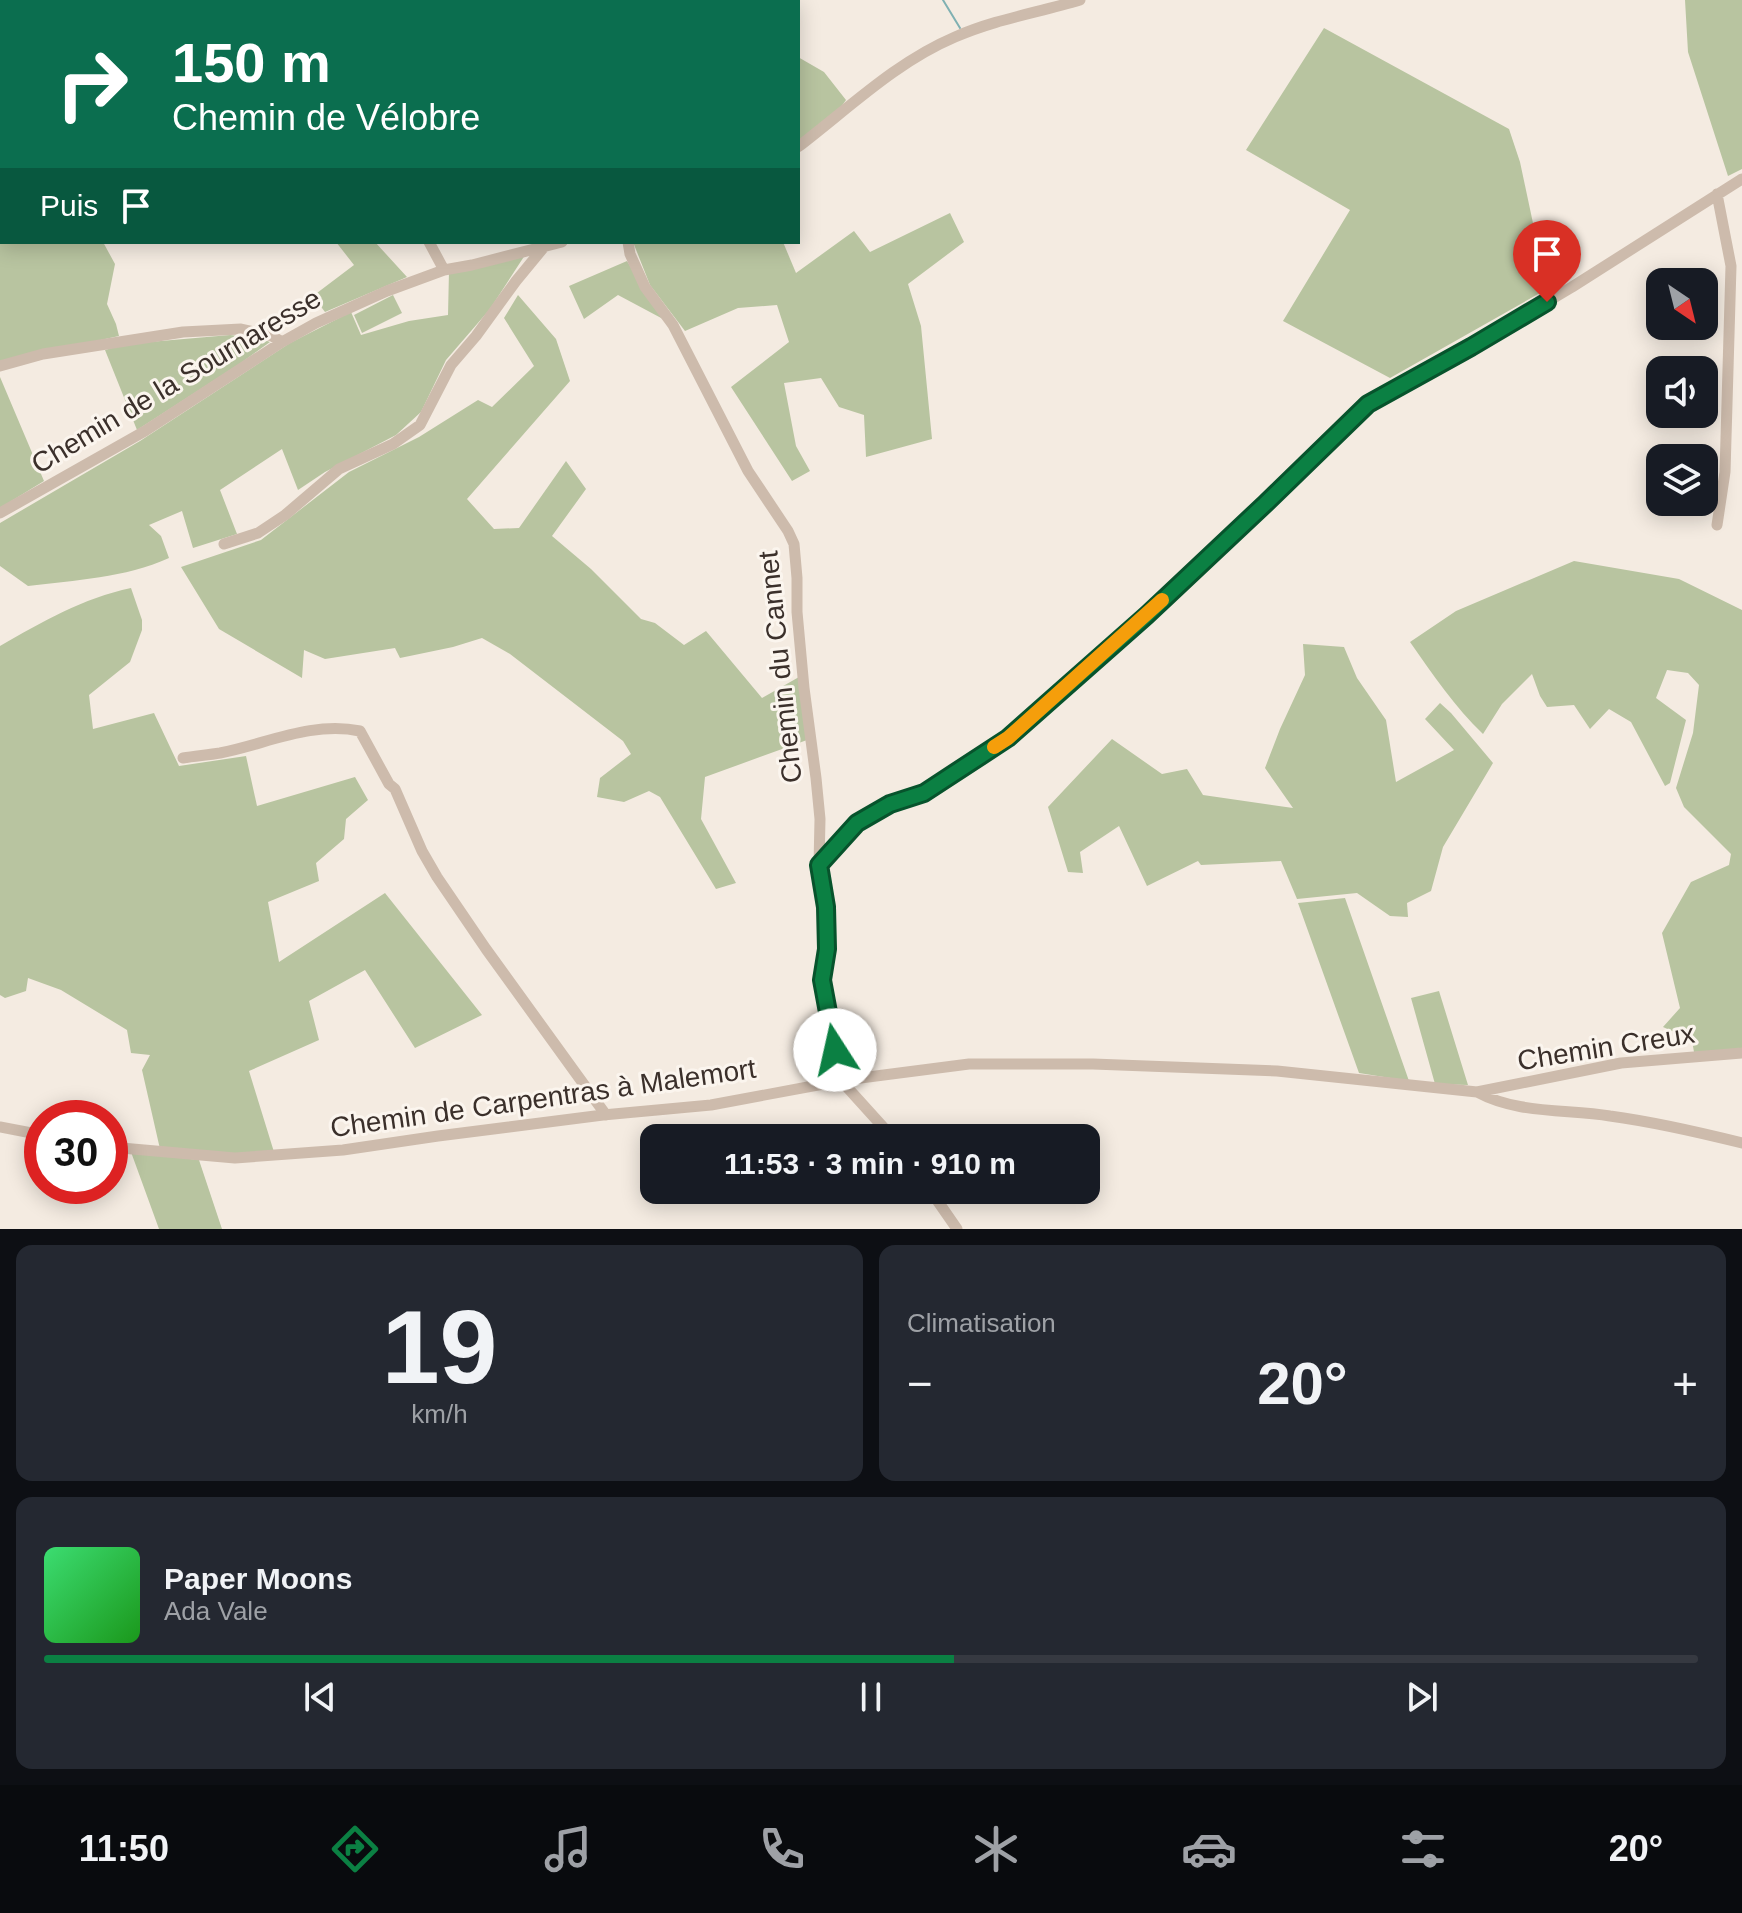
<!DOCTYPE html>
<html lang="fr">
<meta charset="utf-8">
<style>
:root{--surface:#171b24;--page:#242831;--text:#f1f3f6;--muted:#9ea1a6;--line:#363941;--accent:#0b8043}
body{margin:0;font-family:Arial,sans-serif;background:var(--page);color:var(--text);height:100vh;display:flex;flex-direction:column;font-size:30px;white-space:nowrap}
*{box-sizing:border-box;margin:0}
p{font-size:26px;color:var(--muted)}
.icon{flex:none;width:44px;height:44px;fill:none;stroke:currentColor;stroke-width:2;stroke-linecap:round;stroke-linejoin:round}
.map{position:relative;height:1229px;overflow:hidden}
.sheet{display:flex;flex-direction:column;gap:16px;padding:16px;background:#0d0f14;flex:1}
.sheet>*{flex:none}
.banner{position:absolute;left:0px;top:0px;width:800px;height:244px;box-shadow:0 4px 20px #0003;background:#0b6e4f;color:#fff;overflow:hidden}
.needle{width:52px;rotate:145deg}
.buttons{position:absolute;left:1646px;top:268px;display:grid;gap:16px}
.buttons a{display:grid;place-items:center;width:72px;height:72px;border-radius:16px;background:var(--surface);box-shadow:0 4px 20px #0003;font-size:40px}
.speed{position:absolute;left:24px;top:1100px;display:flex;gap:16px;font-size:40px;font-weight:700;text-align:center}
.speed>*{display:grid;place-content:center;width:104px;height:104px;border-radius:50%;background:var(--surface);box-shadow:0 4px 20px #0003;line-height:1}
.speed .limit{border:12px solid #d22;background:#fff;color:#111}
.pin{position:absolute;display:grid;place-items:center;width:68px;height:68px;color:#fff;margin:-82px -34px;border-radius:50% 50% 50% 0;rotate:-45deg;box-shadow:0 0 8px #0007}
.pin .icon{rotate:45deg}
.me{position:absolute;width:88px;margin:-44px;rotate:350deg;stroke-linejoin:round;filter:drop-shadow(0 0 6px #0008)}
.turn{display:flex;align-items:center;gap:28px;height:168px;padding:0 40px;font-size:36px}
.turn .icon{width:104px;height:104px;stroke-width:2.5}
.turn b{display:block;font-size:56px;line-height:68px}
.then{display:flex;align-items:center;height:76px;padding:0 40px;background:#0003;gap:16px;font-size:30px}
.big{font-size:60px;font-weight:800;line-height:1.1}
.sheet .widget{flex:1;display:flex;flex-direction:column;justify-content:center;gap:12px;min-width:0;padding:0 28px;border-radius:16px;background:var(--page)}
.sheet .dial{align-items:center;gap:0}
.dial b{font-size:104px;line-height:1}
.song{display:flex;align-items:center;gap:24px}
.cover{width:96px;height:96px;border-radius:12px;background:linear-gradient(135deg,hsl(140 70% 55%),hsl(120 70% 35%))}
.played{height:8px;border-radius:4px;background:linear-gradient(90deg,var(--accent) 55%,var(--line) 55%)}
.keys{display:flex;justify-content:space-around;direction:ltr}
.heat{display:flex;justify-content:space-between;align-items:center;font-size:44px;direction:ltr}
.sheet .tiles{flex:1;display:grid;gap:16px;grid-template-columns:1fr 1fr}
.widget:last-child{grid-column:span 2}
.trip{position:absolute;left:640px;top:1124px;width:460px;height:80px;border-radius:16px;background:var(--surface);box-shadow:0 4px 20px #0003;font-weight:800;line-height:80px;text-align:center}
.tab-bar{display:flex;height:128px;justify-content:space-around;align-items:center;background:#090b0e;color:var(--muted)}
.tab-bar .icon{width:56px;height:56px}
.tab-bar .selected{color:var(--accent)}
.tab-bar b{font-size:36px;color:var(--text)}
.map>svg:first-child{display:block}
</style>
<div class="map">
<svg width="1742" height="1229" viewBox="0 0 1742 1229">
<rect width="100%" height="100%" fill="#f4ebe1"/>
<path fill="#b8c4a0" d="M 1685,0 L 1742,0 L 1742,169 L 1728,176 L 1688,52 Z
M 1324,28 L 1509,129 L 1520,162 L 1547,289 L 1390,378 L 1283,321 L 1350,210 L 1246,150 Z
M 798,57 L 824,72 L 846,100 L 836,114 L 798,143 L 798,120 L 800,119 L 798,116 Z
M 0,86 L 2,88 L 2,242 L 103,242 L 115,264 L 107,304 L 116,324 L 119,336 L 0,362 Z
M 950,213 L 964,242 L 908,284 L 921,326 L 932,439 L 866,457 L 864,415 L 839,407 L 821,378 L 784,383 L 796,446 L 810,471 L 792,481 L 731,387 L 789,342 L 777,305 L 738,308 L 685,331 L 650,285 L 633,242 L 715,242 L 716,244 L 722,242 L 783,242 L 796,273 L 854,231 L 870,252 Z
M 336,242 L 375,242 L 407,277 L 325,312 L 313,296 L 354,265 Z
M 525,255 L 490,309 L 446,360 L 421,412 L 396,435 L 325,472 L 298,490 L 282,449 L 220,490 L 237,534 L 193,548 L 182,511 L 149,525 L 161,536 L 169,558 C 125,578 75,580 28,586 L 0,566 L 0,523 L 140,441 L 290,343 L 351,312 L 361,335 L 409,321 L 448,315 L 449,271 Z
M 627,261 L 663,319 L 618,295 L 584,319 L 569,286 Z
M 393,295 L 402,313 L 362,333 L 354,315 Z
M 518,295 L 556,339 L 570,381 L 467,499 L 494,529 L 519,528 L 566,461 L 586,489 L 552,536 L 591,569 L 641,619 L 655,623 L 684,645 L 706,631 L 762,698 L 799,677 L 807,740 L 705,777 L 701,819 L 736,883 L 716,889 L 660,797 L 649,791 L 624,802 L 597,797 L 600,778 L 631,754 L 623,741 L 510,654 L 482,638 L 453,647 L 400,658 L 395,648 L 325,659 L 304,650 L 302,678 L 219,629 L 181,567 L 261,540 L 349,472 L 419,437 L 478,400 L 492,407 L 534,366 L 504,318 Z
M 230,335 L 259,338 L 270,342 L 238,365 L 137,430 L 105,350 L 126,344 Z
M 0,377 L 44,481 L 0,508 Z
M 1574,561 L 1679,579 L 1742,610 L 1742,1049 L 1694,1052 L 1691,1035 L 1672,1031 L 1663,1027 L 1680,1008 L 1662,933 L 1691,882 L 1729,865 L 1731,854 L 1684,807 L 1676,788 L 1693,733 L 1699,685 L 1688,673 L 1667,670 L 1656,698 L 1686,720 L 1670,783 L 1665,786 L 1631,722 L 1609,709 L 1590,729 L 1574,705 L 1547,707 L 1540,696 L 1532,674 L 1502,704 L 1483,734 C 1455,707 1433,675 1410,642 L 1456,611 Z
M 131,588 L 142,620 L 142,630 L 130,662 L 89,695 L 93,729 L 154,713 L 179,766 L 246,756 L 257,806 L 355,777 L 368,800 L 346,819 L 344,839 L 316,863 L 319,881 L 268,902 L 279,962 L 385,893 L 482,1015 L 415,1048 L 365,970 L 309,1001 L 319,1040 L 249,1071 L 274,1152 L 224,1154 L 160,1149 L 142,1070 L 150,1055 L 131,1053 L 127,1030 L 61,990 L 28,978 L 26,991 L 5,998 L 0,995 L 0,646 C 42,622 83,598 131,588 Z
M 1303,644 L 1344,647 L 1357,678 L 1386,720 L 1396,782 L 1454,750 L 1425,719 L 1440,703 L 1451,713 L 1493,763 L 1443,847 L 1431,891 L 1407,903 L 1408,917 L 1390,916 L 1357,893 L 1297,899 L 1281,861 L 1201,865 L 1198,861 L 1147,886 L 1119,826 L 1080,852 L 1083,873 L 1068,872 L 1048,807 L 1112,739 L 1162,774 L 1187,769 L 1203,795 L 1293,808 L 1265,768 L 1280,729 L 1305,675 Z
M 1345,898 L 1409,1081 L 1359,1073 L 1298,903 Z
M 1439,991 L 1468,1085 L 1435,1084 L 1411,998 Z
M 131,1152 L 199,1160 L 222,1229 L 159,1229 Z"/>
<g fill="none" stroke-linecap="round" stroke-linejoin="round">
<path stroke="#7fb0b2" stroke-width="2" d="M 943,0 L 960,28"/>
<path stroke="#cdbbac" stroke-width="11" d="M 114,0 L 119,2
M 645,2 L 645,0
M 798,147 C 849,108 896,62 955,37 C 996,19 1037,13 1080,0
M 1717,194 L 1731,266 L 1725,472 L 1717,525
M 429,242 L 444,270
M 628,242 L 630,254 L 645,287 L 673,325 L 748,471 L 788,531 L 794,544 L 797,578 L 797,612 L 804,688 L 816,778 L 820,819 L 819,865 L 826,907 L 827,949 L 822,980 L 840,1081
M 0,366 L 43,354 L 183,332 L 241,329 L 272,336 L 282,342
M 0,513 L 145,431 L 282,342 L 316,323 L 387,291 L 444,270 L 472,265 L 562,242
M 224,544 L 258,533 L 285,515 L 339,469 L 393,444 L 420,425 L 451,365 L 476,336 L 516,281 L 544,247
M 183,758 C 195,756 208,755 220,753 C 266,744 312,721 360,731 L 389,784 L 395,789 L 422,851 L 437,877 L 486,949 L 606,1115
M 819,865 L 857,823 L 890,804 L 924,793 L 1008,738 L 1147,615 L 1265,504 L 1368,404 L 1471,347 L 1572,287 L 1742,179
M 845,1080 L 846,1086 L 893,1138
M 1477,1092 L 1621,1063 L 1742,1053
M 0,1127 L 42,1135
M 110,1147 L 235,1158 L 343,1150 L 438,1136 L 603,1115 L 711,1105 L 845,1080 L 969,1064 L 1093,1064 L 1277,1071 L 1477,1092 C 1517,1114 1566,1109 1610,1116 C 1654,1122 1698,1132 1742,1143
M 930,1190 L 957,1229"/>
</g>
<g fill="none" stroke-linecap="round" stroke-linejoin="round">
<defs>
<path id="route" d="M 835,1050 L 822,980 L 827,949 L 826,907 L 819,865 L 857,823 L 890,804 L 924,793 L 1008,738 L 1147,615 L 1265,504 L 1368,404 L 1471,347 L 1547,302"/>
</defs>
<use href="#route" stroke="#07532c" stroke-width="20"/>
<use href="#route" stroke="#0b8043" stroke-width="14"/>
<path stroke="#f59e0b" stroke-width="14" d="M 994,747 L 1008,738 L 1162,600"/>
</g>
<g text-anchor="middle" dominant-baseline="central" stroke-width="6" stroke-linejoin="round" paint-order="stroke">
<g font-size="28" fill="#3b302b" stroke="#fbf5ee">
<text transform="translate(176 381) rotate(-31)">Chemin de la Sournaresse</text>
<text transform="translate(780 667) rotate(-96)">Chemin du Cannet</text>
<text transform="translate(1606 1047) rotate(-9)">Chemin Creux</text>
<text transform="translate(543 1098) rotate(-8)">Chemin de Carpentras à Malemort</text>
</g>
</g>
</svg>
<div class="buttons">
<a><svg class="needle" viewBox="-14 -14 28 28"><path d="M0-13l5 13h-10z" fill="#e53935"/><path d="M0 13l5-13h-10z" fill="#9ea1a6"/></svg></a>
<a><svg class="icon" aria-label="sound" viewBox="0 0 24 24"><path d="M4 9h4l5-4v14l-5-4H4zM17 9q2 3 0 6"/></svg></a>
<a><svg class="icon" aria-label="layers" viewBox="0 0 24 24"><path d="M12 4l9 5-9 5-9-5zM3 14l9 5 9-5"/></svg></a>
</div>
<div class="speed"><div class="limit">30</div></div>
<div class="pin" style="left:1547px;top:302px;background:#d93025"><svg class="icon" aria-label="arrive" viewBox="0 0 24 24"><path d="M6 21V4h12l-3 4 3 4H6"/></svg></div>
<svg class="me" style="left:835px;top:1050px" viewBox="-20 -20 40 40"><circle r="19" fill="#fff"/><path d="M0-13L10 11 0 6-10 11z" fill="#0b8043"/></svg>
<div class="trip">11:53 · 3 min · 910 m</div>
<div class="banner">
<div class="turn"><svg class="icon" aria-label="right" viewBox="0 0 24 24"><path d="M7 20v-9h11M14 6l5 5-5 5"/></svg><div><b>150 m</b>Chemin de Vélobre</div></div>
<div class="then">Puis<svg class="icon" aria-label="arrive" viewBox="0 0 24 24"><path d="M6 21V4h12l-3 4 3 4H6"/></svg></div>
</div>
</div>
<section class="sheet">
<div class="tiles">
<div class="widget dial"><b>19</b><p>km/h</p></div>
<div class="widget"><p>Climatisation</p>
<div class="heat"><a>−</a><b class="big">20°</b><a>+</a></div>
</div>
<div class="widget">
<div class="song"><i class="cover"></i><div><b>Paper Moons</b><p>Ada Vale</p></div></div>
<div class="played"></div>
<div class="keys"><svg class="icon" aria-label="previous" viewBox="0 0 24 24"><path d="M18 5L8 12l10 7zM5 5v14"/></svg><svg class="icon" aria-label="pause" viewBox="0 0 24 24"><path d="M8 5v14M16 5v14"/></svg><svg class="icon" aria-label="next" viewBox="0 0 24 24"><path d="M6 5l10 7-10 7zM19 5v14"/></svg></div>
</div>
</div>
</section>
<nav class="tab-bar">
<b>11:50</b>
<svg class="icon selected" aria-label="directions" viewBox="0 0 24 24"><path d="M12 3l9 9-9 9-9-9zM9 14v-3h6M13 9l2 2-2 2"/></svg>
<svg class="icon" aria-label="music" viewBox="0 0 24 24"><path d="M9 18V5l10-2v13"/><circle cx="6" cy="18" r="3"/><circle cx="16" cy="16" r="3"/></svg>
<svg class="icon" aria-label="phone" viewBox="0 0 24 24"><path d="M5 4h4l2 5-3 2q2 4 5 5l2-3 5 2v4C11 20 4 13 5 4z"/></svg>
<svg class="icon" aria-label="climate" viewBox="0 0 24 24"><path d="M12 3v18M4 7l16 10M4 17L20 7"/></svg>
<svg class="icon" aria-label="car" viewBox="0 0 24 24"><path d="M5 17H2v-5l4-1 3-4h7l3 4 3 1v5h-3M9 17h6M6 11h13"/><circle cx="7" cy="17" r="2"/><circle cx="17" cy="17" r="2"/></svg>
<svg class="icon" aria-label="filters" viewBox="0 0 24 24"><path d="M4 7h16M4 17h16"/><circle cx="9" cy="7" r="2"/><circle cx="15" cy="17" r="2"/></svg>
<b>20°</b>
</nav>
